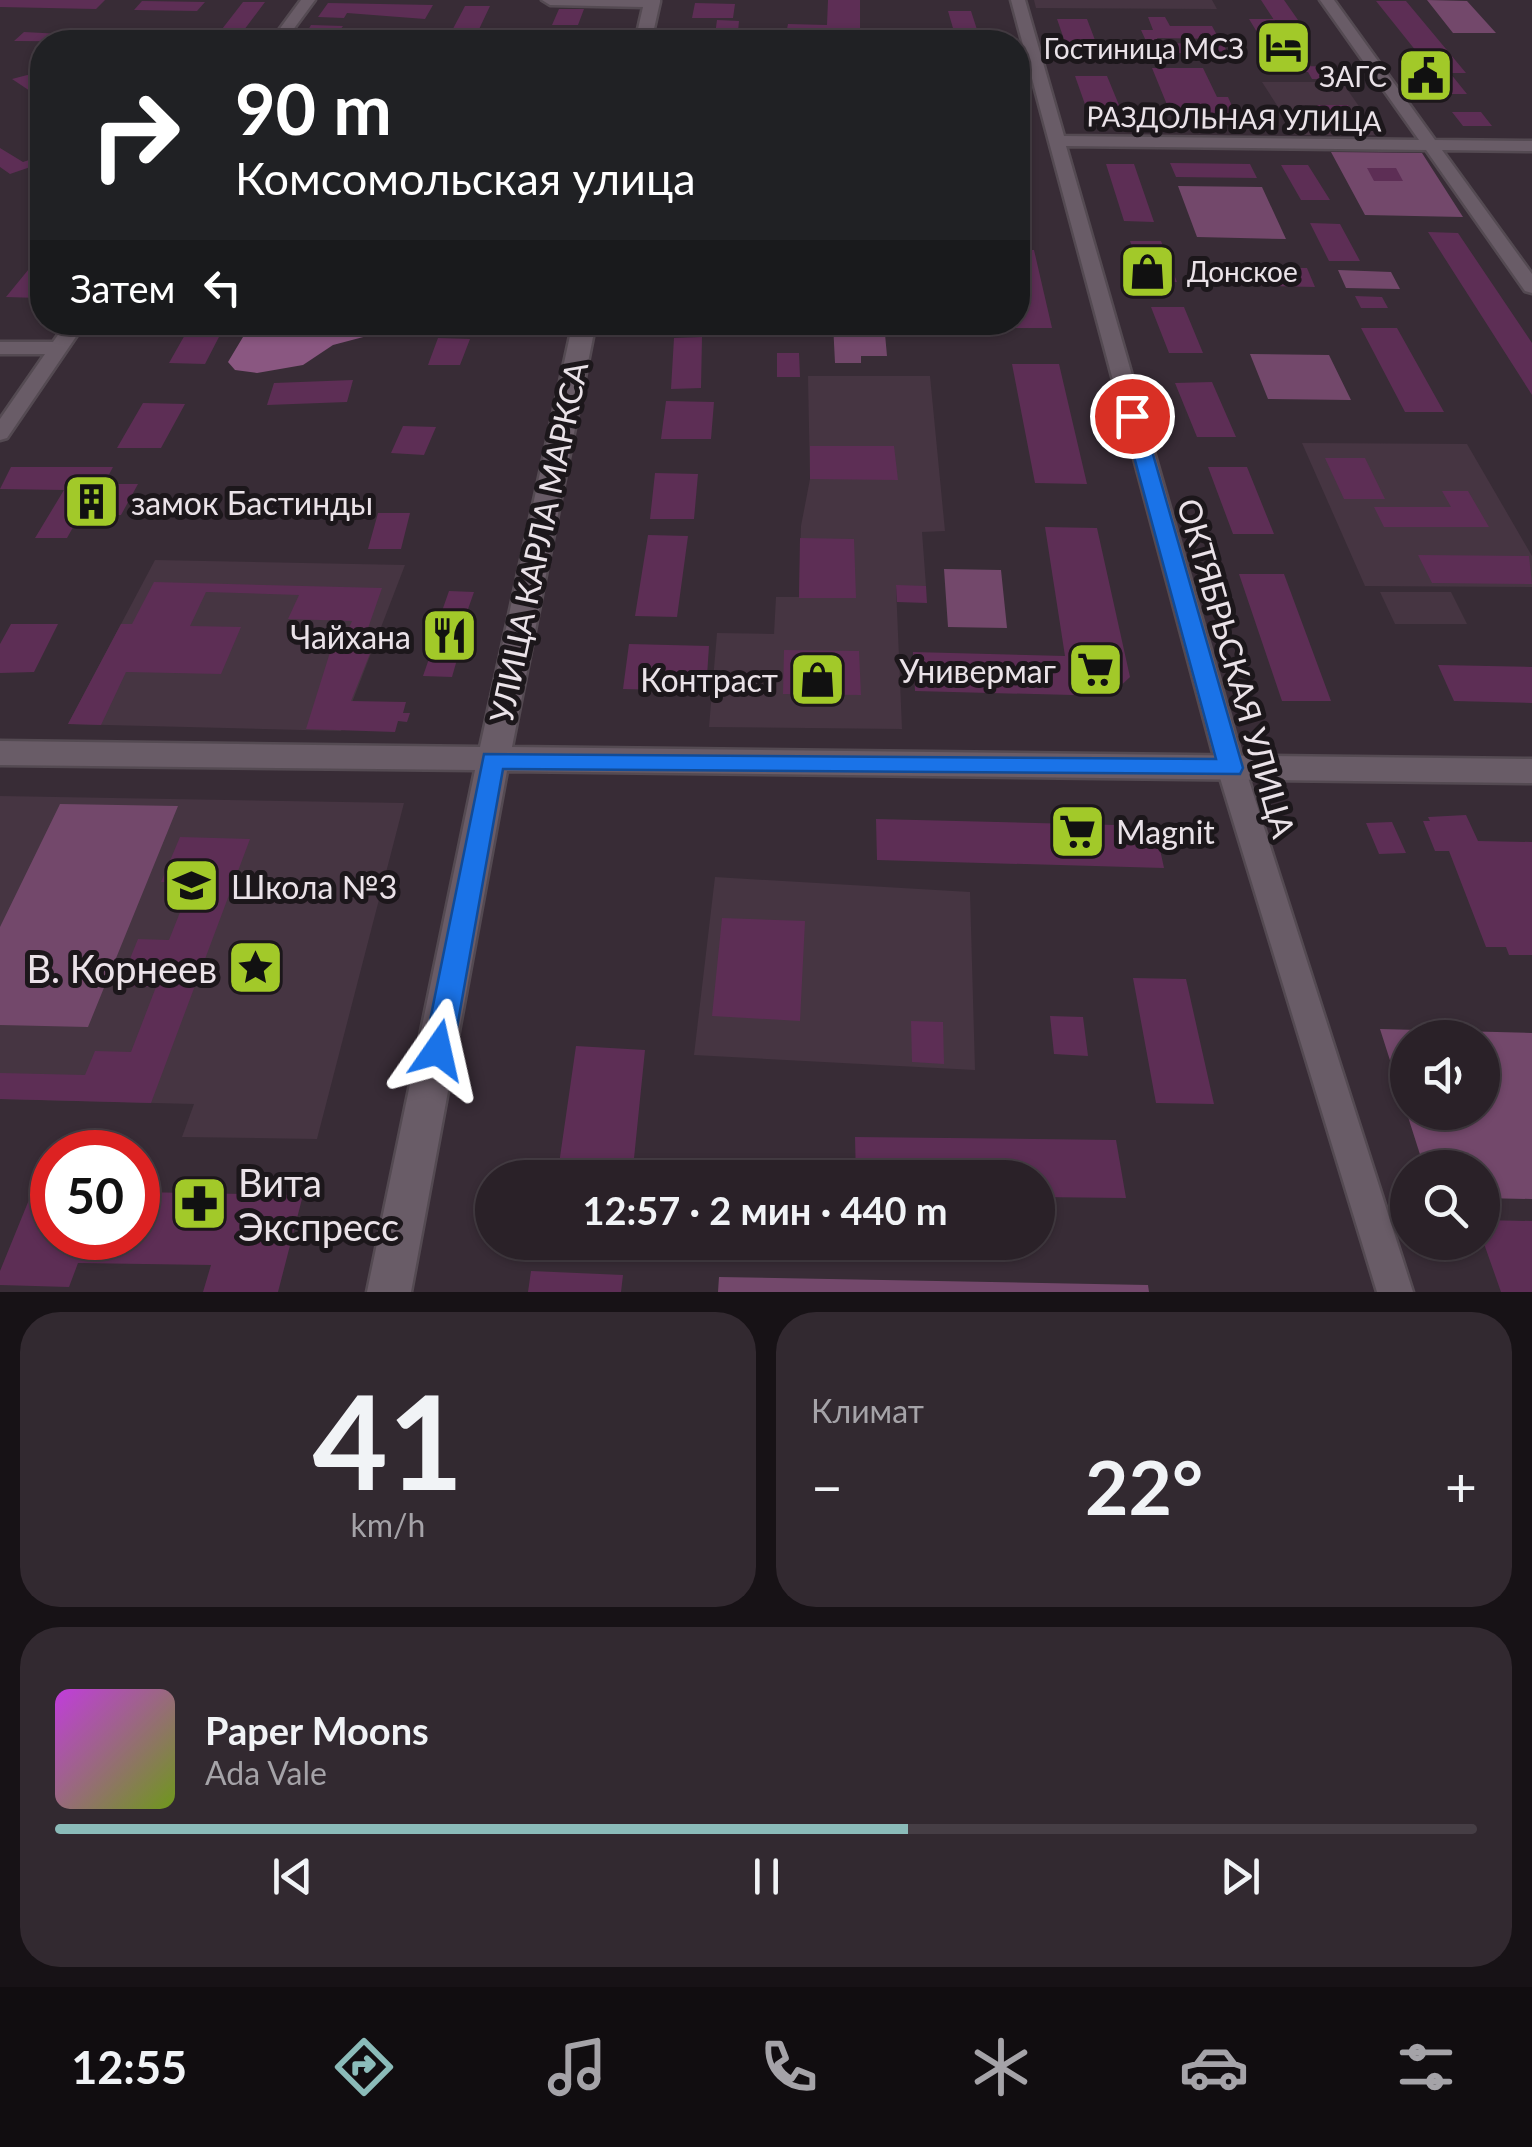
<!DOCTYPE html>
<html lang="ru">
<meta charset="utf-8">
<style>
:root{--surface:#2a2128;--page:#322930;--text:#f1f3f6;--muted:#a5a3a8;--line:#463e45;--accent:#8bbbb9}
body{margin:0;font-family:Lato,sans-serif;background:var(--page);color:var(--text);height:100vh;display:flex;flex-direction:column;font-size:38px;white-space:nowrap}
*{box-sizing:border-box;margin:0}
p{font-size:32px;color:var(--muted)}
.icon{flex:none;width:55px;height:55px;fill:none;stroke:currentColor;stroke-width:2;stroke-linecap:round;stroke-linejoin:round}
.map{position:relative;height:1292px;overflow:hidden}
.panel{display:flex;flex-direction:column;gap:20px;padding:20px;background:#171216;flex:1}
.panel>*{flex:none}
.banner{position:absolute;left:30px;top:30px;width:1000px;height:305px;border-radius:40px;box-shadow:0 2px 8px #0004,0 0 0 2px var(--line);background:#202124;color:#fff;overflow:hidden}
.controls{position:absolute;left:1390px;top:1020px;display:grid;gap:20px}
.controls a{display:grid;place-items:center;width:110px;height:110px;border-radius:50%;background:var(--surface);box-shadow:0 2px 8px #0004,0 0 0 2px var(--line);font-size:50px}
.speed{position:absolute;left:30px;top:1130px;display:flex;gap:20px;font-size:50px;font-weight:700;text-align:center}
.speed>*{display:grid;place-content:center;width:130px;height:130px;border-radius:50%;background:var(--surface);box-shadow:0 2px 8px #0004,0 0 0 2px var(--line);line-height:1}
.speed .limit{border:15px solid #d22;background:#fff;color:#111}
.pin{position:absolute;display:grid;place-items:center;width:85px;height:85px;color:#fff;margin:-42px;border:5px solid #fff;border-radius:50%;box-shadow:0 2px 10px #0007}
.me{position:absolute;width:110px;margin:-55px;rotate:11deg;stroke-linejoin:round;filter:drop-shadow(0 0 8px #0008)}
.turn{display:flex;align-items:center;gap:35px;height:210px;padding:0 40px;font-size:45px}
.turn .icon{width:130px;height:130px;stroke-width:2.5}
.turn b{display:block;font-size:70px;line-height:85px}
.then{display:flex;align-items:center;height:95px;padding:0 40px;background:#0003;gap:20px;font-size:38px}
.big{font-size:75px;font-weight:700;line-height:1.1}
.panel .widget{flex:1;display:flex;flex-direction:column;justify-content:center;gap:15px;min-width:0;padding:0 35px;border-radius:40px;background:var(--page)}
.panel .dial{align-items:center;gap:0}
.dial b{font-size:130px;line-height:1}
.song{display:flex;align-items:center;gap:30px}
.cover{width:120px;height:120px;border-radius:15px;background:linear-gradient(135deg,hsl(290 70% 55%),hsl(80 70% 35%))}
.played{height:10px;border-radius:5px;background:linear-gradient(90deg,var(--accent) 60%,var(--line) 60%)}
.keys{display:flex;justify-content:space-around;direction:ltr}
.heat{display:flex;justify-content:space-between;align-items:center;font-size:55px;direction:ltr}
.panel .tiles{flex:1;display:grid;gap:20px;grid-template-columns:1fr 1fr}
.widget:last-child{grid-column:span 2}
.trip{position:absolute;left:475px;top:1160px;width:580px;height:100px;border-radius:50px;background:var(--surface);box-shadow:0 2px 8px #0004,0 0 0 2px var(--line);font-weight:700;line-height:100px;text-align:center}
.menu{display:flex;height:160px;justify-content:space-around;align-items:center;background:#110d10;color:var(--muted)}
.menu .icon{width:70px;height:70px}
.menu .current{color:var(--accent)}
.menu b{font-size:45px;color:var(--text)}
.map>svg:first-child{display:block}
</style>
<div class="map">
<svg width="1532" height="1292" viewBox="0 0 1532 1292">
<rect width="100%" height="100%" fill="#382c36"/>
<path fill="#463542" d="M 1034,0 L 1212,0 L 1217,9 L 1036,8 Z
M 1262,82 L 1342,82 L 1379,135 L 1296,135 Z
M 808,376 L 930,376 L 945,531 L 922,532 L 926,586 L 896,586 L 902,729 L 709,727 L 717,633 L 774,634 L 776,597 L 799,597 L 801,526 L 810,479 Z
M 1302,443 L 1467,444 L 1532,556 L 1532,587 L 1365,586 Z
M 155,560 L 405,565 L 341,731 L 68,724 Z
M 1380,592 L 1451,592 L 1467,624 L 1395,624 Z
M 0,796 L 404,803 L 317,1139 L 182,1137 L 194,1104 L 0,1099 Z
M 715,877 L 970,892 L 975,1070 L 694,1055 Z"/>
<path fill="#73486b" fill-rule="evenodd" d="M 1427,0 L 1467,1 L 1496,33 L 1453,33 Z
M 1331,152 L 1422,153 L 1463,217 L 1365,215 Z
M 1178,186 L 1262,187 L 1286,239 L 1197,237 Z
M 1338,270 L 1391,272 L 1400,289 L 1346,288 Z
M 833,323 L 884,323 L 887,356 L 861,356 L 861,363 L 835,363 Z
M 1250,354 L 1329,355 L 1351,400 L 1268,399 Z
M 944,569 L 1001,570 L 1007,628 L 948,627 Z
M 60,804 L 178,806 L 88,1027 L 0,1025 L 0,927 Z
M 1380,1029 L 1532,1033 L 1532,1199 L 1483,1198 L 1482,1168 L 1424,1167 ZM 1408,1038 L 1482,1038 L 1482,1112 L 1408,1112 Z
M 719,1277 L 1148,1285 L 1149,1292 L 718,1292 Z"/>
<path fill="#8a5781" d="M 252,322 L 406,322 L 406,323 L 405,326 L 333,345 L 303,365 L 257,373 L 235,370 L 228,362 Z"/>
<path fill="#5d2e55" d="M 0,0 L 105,0 L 96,9 L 0,7 Z
M 828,0 L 860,0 L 860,36 L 786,34 L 788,24 L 827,25 Z
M 1261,0 L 1284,0 L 1298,20 L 1274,20 Z
M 142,1 L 205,2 L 197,11 L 134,10 Z
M 1376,1 L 1406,1 L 1466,73 L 1450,73 L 1467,94 L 1432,94 L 1414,71 L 1432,71 Z
M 243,2 L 265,2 L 235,42 L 212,42 Z
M 328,3 L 433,5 L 425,19 L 347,13 L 344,18 L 318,17 Z
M 695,3 L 735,4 L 733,18 L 692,18 Z
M 465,6 L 490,6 L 473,42 L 446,42 Z
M 559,9 L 584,9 L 578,25 L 552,25 Z
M 948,11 L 971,11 L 981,42 L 957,42 Z
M 1148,17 L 1165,17 L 1170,26 L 1212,26 L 1219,39 L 1157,38 L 1159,43 L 1223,44 L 1229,55 L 1151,52 L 1141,30 L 1153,30 Z
M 1057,19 L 1087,19 L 1098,48 L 1067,48 Z
M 1249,19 L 1274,19 L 1304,66 L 1341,67 L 1349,80 L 1312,79 L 1308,72 L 1281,72 Z
M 717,20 L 739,21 L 737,42 L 714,42 Z
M 311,25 L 343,26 L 338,33 L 325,33 L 320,42 L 301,42 Z
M 24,32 L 155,39 L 155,42 L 14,41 Z
M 1152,68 L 1203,68 L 1217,97 L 1228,97 L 1237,117 L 1172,117 Z
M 35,73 L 42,78 L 42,99 L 12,79 Z
M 1075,76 L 1107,76 L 1121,110 L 1087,110 Z
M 1317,105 L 1348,105 L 1365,131 L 1333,130 Z
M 1452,112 L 1481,112 L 1492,126 L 1463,126 Z
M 0,148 L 23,162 L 38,157 L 42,163 L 10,174 L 0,167 Z
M 1170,163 L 1250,164 L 1257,178 L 1176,177 Z
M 1106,164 L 1134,164 L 1154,222 L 1124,221 Z
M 1281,165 L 1308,165 L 1330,200 L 1301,200 Z
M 1367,168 L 1396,168 L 1403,181 L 1374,181 Z
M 1310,223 L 1340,224 L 1360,261 L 1329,261 Z
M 1428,232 L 1458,233 L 1532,343 L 1532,395 Z
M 1130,241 L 1161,241 L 1177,282 L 1145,281 Z
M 1018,250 L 1034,250 L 1052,328 L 1014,328 L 1013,322 L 1018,322 Z
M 42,253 L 42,293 L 39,298 L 6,297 Z
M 1221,267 L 1307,268 L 1315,287 L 1228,285 Z
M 1355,296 L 1382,297 L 1388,308 L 1361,308 Z
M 1151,307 L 1184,307 L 1203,353 L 1169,353 Z
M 111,322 L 148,322 L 143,330 L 106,330 Z
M 1361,328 L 1397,328 L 1444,412 L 1405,412 Z
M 186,333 L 221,333 L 205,364 L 169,363 Z
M 702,337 L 701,388 L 671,389 L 674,338 Z
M 438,338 L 470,339 L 460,365 L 428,365 Z
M 777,353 L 799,353 L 800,377 L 777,377 Z
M 1012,364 L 1059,364 L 1087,484 L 1035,483 Z
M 353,380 L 347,402 L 267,405 L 274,383 Z
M 1212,382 L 1236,437 L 1197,437 L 1175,383 Z
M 666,401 L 714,402 L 711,439 L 661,439 Z
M 143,403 L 185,404 L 161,448 L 117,448 Z
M 403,426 L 436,427 L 424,455 L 391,453 Z
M 810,446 L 894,446 L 898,480 L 810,479 Z
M 1325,458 L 1365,458 L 1385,499 L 1344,499 Z
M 11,467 L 113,467 L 104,484 L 138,484 L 121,515 L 80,515 L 67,538 L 35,538 L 64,490 L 0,489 Z
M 1208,467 L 1247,467 L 1274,534 L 1233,534 Z
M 655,473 L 698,474 L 694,519 L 650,519 Z
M 1442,491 L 1468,491 L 1489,527 L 1384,527 L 1374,507 L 1451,507 Z
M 378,513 L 410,513 L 401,549 L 368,549 Z
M 1045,527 L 1097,528 L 1130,677 L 1110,696 L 915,691 L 913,652 L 1065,656 Z
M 648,535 L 688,536 L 677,617 L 635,616 Z
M 800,538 L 854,539 L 856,598 L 799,598 Z
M 1418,555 L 1529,556 L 1532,584 L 1432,583 Z
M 1239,574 L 1284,574 L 1331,701 L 1282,701 Z
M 154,582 L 382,588 L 367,631 L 379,631 L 351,701 L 406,702 L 403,713 L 410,713 L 407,722 L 398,721 L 395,732 L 306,729 L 337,630 L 348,630 L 352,621 L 288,619 L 299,595 L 206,592 L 190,626 L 241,627 L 221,674 L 126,672 L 101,725 L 68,724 L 121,624 L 132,624 Z
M 896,585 L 926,586 L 927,603 L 897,602 Z
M 449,591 L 474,592 L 467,612 L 442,611 Z
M 11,624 L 58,624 L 34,672 L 0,673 L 0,644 Z
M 440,627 L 466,628 L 452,677 L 423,676 Z
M 629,644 L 709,646 L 706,691 L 623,689 Z
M 784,650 L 859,651 L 861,695 L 783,694 Z
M 1438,665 L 1532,667 L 1532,703 L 1454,701 Z
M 1466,815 L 1478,841 L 1532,842 L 1532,955 L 1509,955 L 1506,947 L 1486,947 L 1449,851 L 1435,851 L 1423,821 L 1430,821 L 1428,817 Z
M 876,819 L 1155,826 L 1164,868 L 877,860 Z
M 1392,822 L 1406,853 L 1379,854 L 1366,823 Z
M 180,837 L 250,839 L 151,1103 L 0,1099 L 0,1073 L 85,1075 L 95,1051 L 131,1052 L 156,987 L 119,986 L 138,939 L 169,940 L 192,882 L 161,882 Z
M 722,918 L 805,921 L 800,1021 L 712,1016 Z
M 1133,978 L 1186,979 L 1214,1104 L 1156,1103 Z
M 1050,1016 L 1083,1017 L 1088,1056 L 1054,1054 Z
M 911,1021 L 943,1022 L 944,1064 L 912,1062 Z
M 576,1046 L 645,1050 L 632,1178 L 557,1178 Z
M 855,1137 L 1116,1140 L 1126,1198 L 1038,1197 L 1038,1178 L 856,1178 Z
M 33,1190 L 52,1190 L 52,1238 L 138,1238 L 138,1192 L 303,1195 L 278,1292 L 203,1292 L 211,1265 L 78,1263 L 69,1287 L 0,1285 L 0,1271 Z
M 1482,1220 L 1532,1221 L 1532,1292 L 1501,1292 L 1482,1238 Z
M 531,1271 L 623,1275 L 621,1292 L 528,1292 Z"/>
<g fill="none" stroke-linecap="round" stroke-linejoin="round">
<defs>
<path id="street" d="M 301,0 L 315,0 L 284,42 L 270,42 Z
M 1011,0 L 1025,0 L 1064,136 L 1419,140 L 1320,0 L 1334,0 L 1435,140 L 1532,141 L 1532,151 L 1442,150 L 1532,274 L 1532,293 L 1525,291 L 1426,150 L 1066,146 L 1245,768 L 1413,1292 L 1377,1292 L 1217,768 Z
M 67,322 L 86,322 L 7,438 L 0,440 L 0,419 L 45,354 L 0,354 L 0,342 L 53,342 Z"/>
<path id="secondary" d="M 542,0 L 660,0 L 660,2 L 651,42 L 635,42 L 643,7 L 550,5 Z
M 573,322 L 596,322 L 512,747 L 1532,759 L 1532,783 L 507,771 L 411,1292 L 367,1292 L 475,770 L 0,765 L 0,741 L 480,747 Z"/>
</defs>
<use href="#street" stroke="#544a52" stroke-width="5"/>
<use href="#secondary" stroke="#544a52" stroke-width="5"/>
<use href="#street" fill="#695c67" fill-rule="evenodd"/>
<use href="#secondary" fill="#695c67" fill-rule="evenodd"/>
</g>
<path fill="#1a73e8" stroke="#114b97" stroke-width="2.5" d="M 1132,410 L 1142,416 L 1243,768 L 1240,774 L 503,769 L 453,1050 L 449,1059 L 438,1063 L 428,1059 L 424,1050 L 484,754 L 1216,759 L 1123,416 Z"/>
<defs>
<symbol id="hotel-square" viewBox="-11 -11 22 22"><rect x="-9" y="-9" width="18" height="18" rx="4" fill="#a2c929" stroke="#1c171b"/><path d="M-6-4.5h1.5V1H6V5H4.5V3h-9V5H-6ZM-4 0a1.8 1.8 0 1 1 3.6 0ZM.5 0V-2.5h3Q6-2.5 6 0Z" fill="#111"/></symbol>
<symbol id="civic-square" viewBox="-11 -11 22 22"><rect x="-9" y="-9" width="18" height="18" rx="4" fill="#a2c929" stroke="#1c171b"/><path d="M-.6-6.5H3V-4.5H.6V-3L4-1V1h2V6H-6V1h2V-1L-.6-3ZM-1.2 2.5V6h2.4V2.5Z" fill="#111"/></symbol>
<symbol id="shop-square" viewBox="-11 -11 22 22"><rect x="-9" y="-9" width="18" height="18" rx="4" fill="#a2c929" stroke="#1c171b"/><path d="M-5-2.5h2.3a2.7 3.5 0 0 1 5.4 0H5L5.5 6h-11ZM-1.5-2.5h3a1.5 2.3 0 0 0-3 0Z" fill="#111"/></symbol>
<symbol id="building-square" viewBox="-11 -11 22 22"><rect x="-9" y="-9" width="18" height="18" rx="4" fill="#a2c929" stroke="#1c171b"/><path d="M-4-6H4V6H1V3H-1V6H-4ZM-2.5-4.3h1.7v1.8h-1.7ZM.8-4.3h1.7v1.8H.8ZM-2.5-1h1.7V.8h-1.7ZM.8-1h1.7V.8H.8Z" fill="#111"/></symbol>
<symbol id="restaurant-square" viewBox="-11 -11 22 22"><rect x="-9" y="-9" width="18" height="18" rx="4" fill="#a2c929" stroke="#1c171b"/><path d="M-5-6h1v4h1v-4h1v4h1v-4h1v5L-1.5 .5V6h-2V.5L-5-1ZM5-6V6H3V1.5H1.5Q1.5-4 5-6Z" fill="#111"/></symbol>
<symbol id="supermarket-square" viewBox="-11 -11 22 22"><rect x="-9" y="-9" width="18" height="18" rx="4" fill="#a2c929" stroke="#1c171b"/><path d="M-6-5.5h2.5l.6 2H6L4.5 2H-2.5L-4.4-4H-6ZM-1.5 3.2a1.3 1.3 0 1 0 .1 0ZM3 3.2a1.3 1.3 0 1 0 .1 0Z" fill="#111"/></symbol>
<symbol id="school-square" viewBox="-11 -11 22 22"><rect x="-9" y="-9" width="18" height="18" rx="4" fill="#a2c929" stroke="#1c171b"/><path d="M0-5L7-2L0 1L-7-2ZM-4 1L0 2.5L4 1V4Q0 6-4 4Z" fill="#111"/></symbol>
<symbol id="sight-square" viewBox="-11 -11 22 22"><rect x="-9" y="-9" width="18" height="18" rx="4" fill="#a2c929" stroke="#1c171b"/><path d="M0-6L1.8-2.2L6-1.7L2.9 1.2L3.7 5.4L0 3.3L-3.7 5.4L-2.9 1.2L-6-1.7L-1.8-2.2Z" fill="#111"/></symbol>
<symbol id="pharmacy-square" viewBox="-11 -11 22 22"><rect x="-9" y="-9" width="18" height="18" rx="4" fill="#a2c929" stroke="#1c171b"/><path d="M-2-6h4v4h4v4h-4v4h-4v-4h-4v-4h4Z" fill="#111"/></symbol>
</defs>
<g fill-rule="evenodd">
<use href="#hotel-square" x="1252" y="16" width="63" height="63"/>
<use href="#civic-square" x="1394" y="44" width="63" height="63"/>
<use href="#shop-square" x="1116" y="240" width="63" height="63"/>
<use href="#building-square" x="60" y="470" width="63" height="63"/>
<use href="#restaurant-square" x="418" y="604" width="63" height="63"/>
<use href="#supermarket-square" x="1064" y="638" width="63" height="63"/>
<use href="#shop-square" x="786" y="648" width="63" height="63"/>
<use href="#supermarket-square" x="1046" y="800" width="63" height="63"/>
<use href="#school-square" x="160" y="854" width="63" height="63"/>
<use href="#sight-square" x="224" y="936" width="63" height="63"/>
<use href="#pharmacy-square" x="168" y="1172" width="63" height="63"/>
</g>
<g text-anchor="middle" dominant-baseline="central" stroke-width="10" stroke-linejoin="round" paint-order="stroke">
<g font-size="28" fill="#eae2e8" stroke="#1c171b" text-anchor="end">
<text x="1244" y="48">Гостиница МСЗ</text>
<text x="1387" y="76">ЗАГС</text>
<text x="1187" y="271" text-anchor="start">Донское</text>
</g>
<g font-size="28" fill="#eae2e8" stroke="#1c171b">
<text transform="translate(1234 118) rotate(1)">РАЗДОЛЬНАЯ УЛИЦА</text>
</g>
<g font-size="32" fill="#eae2e8" stroke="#1c171b" text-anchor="start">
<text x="131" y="502">замок Бастинды</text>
<text x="411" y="636" text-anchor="end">Чайхана</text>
<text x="1056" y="670" text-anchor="end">Универмаг</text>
<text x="778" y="679" text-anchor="end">Контраст</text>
<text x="1116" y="831">Magnit</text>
<text x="231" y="886">Школа №3</text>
</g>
<g font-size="32" fill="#eae2e8" stroke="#1c171b">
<text transform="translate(538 542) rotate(-78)">УЛИЦА КАРЛА МАРКСА</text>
<text transform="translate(1237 668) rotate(74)">ОКТЯБРЬСКАЯ УЛИЦА</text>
</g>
<g font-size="38" fill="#eae2e8" stroke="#1c171b" text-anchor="end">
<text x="217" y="968">В. Корнеев</text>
<text x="238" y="1182" text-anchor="start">Вита<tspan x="238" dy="44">Экспресс</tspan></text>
</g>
</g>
</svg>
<div class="controls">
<a><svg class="icon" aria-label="sound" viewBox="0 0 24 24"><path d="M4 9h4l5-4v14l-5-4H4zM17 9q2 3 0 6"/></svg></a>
<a><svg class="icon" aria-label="search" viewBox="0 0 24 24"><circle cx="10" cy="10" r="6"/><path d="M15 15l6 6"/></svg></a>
</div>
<div class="speed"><div class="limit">50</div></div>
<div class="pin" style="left:1132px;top:416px;background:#d93025"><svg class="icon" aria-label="arrive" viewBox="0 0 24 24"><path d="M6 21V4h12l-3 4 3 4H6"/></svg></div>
<svg class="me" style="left:438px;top:1050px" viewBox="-20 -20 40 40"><path d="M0-17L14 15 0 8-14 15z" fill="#1a73e8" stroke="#fff" stroke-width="4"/></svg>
<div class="trip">12:57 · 2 мин · 440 m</div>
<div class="banner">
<div class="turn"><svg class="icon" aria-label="right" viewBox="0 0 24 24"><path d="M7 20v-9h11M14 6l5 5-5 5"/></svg><div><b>90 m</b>Комсомольская улица</div></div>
<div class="then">Затем<svg class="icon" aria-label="left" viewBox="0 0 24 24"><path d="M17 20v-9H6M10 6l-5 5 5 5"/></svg></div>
</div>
</div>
<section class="panel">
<div class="tiles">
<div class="widget dial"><b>41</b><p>km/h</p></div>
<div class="widget"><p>Климат</p>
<div class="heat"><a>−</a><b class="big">22°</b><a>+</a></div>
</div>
<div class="widget">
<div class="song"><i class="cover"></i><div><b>Paper Moons</b><p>Ada Vale</p></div></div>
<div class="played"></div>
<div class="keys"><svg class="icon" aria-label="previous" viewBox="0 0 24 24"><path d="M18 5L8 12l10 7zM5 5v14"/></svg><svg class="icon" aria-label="pause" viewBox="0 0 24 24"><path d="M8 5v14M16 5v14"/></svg><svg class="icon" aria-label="next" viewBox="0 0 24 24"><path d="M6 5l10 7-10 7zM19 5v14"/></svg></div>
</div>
</div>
</section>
<nav class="menu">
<b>12:55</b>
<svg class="icon current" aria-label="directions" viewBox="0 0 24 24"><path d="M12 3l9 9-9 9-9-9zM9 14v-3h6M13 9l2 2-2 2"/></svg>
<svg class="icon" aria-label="music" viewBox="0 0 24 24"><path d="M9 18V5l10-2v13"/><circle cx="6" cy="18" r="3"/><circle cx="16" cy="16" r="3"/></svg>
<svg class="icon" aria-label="phone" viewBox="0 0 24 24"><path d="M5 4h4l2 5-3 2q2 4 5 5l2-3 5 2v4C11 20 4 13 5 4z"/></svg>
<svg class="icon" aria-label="climate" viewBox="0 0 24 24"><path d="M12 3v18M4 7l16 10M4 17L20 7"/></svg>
<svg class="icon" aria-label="car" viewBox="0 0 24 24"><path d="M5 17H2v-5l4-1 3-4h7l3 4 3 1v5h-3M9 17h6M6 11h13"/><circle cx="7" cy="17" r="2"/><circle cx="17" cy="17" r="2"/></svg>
<svg class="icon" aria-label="filters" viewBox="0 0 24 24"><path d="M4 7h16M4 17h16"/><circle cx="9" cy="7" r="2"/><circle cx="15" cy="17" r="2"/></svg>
</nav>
